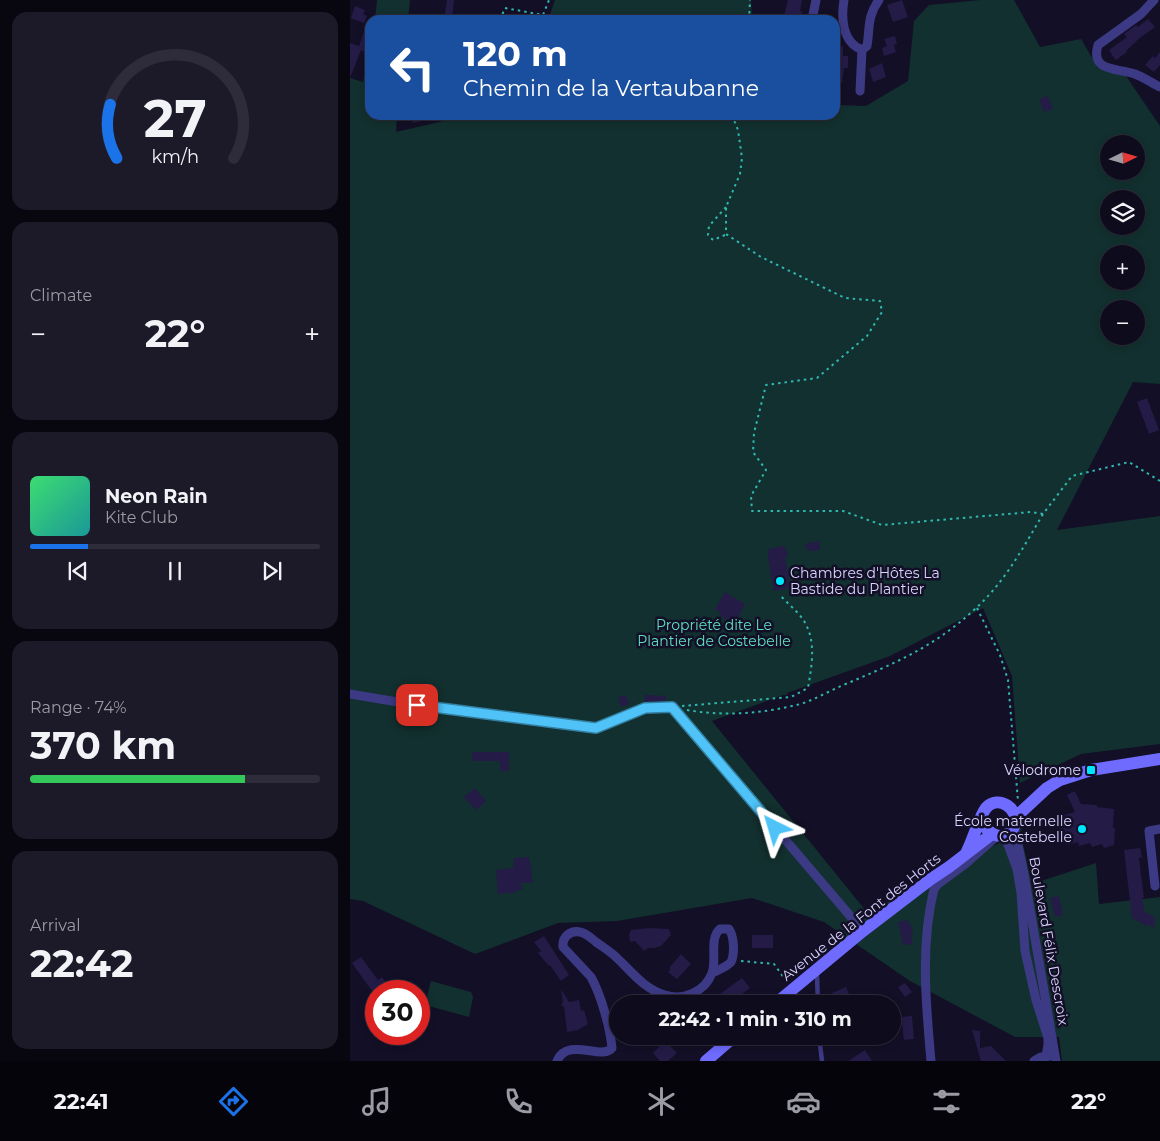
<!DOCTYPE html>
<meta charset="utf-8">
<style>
:root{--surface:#0e0b1c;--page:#1c1929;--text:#f1f3f6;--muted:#9b9ba3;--line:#2e2b3b;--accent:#1a73e8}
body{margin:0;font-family:Montserrat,sans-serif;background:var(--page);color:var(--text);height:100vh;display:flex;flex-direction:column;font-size:19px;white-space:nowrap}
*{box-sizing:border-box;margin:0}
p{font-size:16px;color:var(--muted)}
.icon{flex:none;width:28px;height:28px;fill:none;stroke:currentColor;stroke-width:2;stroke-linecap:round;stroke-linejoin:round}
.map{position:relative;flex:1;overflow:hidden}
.side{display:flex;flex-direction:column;gap:12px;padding:12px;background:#08060f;width:350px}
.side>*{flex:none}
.top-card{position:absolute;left:15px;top:15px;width:475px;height:105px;border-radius:15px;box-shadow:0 2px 8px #0003,0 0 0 1px var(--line);background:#1a4fa0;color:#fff;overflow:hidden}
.needle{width:32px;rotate:85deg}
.controls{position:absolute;left:750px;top:135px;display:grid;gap:10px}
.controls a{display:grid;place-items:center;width:45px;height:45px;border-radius:50%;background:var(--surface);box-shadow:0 2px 8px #0003,0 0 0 1px var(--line);font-size:25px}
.speed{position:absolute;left:15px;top:980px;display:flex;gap:10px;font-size:25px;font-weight:700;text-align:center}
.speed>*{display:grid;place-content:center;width:65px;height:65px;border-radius:50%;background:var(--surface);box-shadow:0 2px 8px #0003,0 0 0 1px var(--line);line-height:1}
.speed .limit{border:8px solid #d22;background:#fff;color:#111}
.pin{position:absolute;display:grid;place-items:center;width:42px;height:42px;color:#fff;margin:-21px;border-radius:10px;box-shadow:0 2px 8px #0006}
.me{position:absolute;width:55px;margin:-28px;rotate:320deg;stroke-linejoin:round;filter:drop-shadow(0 0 4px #0008)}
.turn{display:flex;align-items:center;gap:18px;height:105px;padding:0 15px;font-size:22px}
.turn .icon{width:65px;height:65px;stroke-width:2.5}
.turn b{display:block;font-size:35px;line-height:42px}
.big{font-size:38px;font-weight:700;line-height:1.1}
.side .widget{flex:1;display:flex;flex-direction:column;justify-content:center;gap:8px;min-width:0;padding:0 18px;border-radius:15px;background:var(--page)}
.side .dial{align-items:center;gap:0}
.dial svg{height:130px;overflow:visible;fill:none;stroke:var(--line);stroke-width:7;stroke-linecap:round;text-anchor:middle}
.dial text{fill:var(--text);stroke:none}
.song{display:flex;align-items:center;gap:15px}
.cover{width:60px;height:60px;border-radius:8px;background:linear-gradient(135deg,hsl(140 70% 55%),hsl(180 70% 35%))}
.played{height:5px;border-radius:2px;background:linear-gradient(90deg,var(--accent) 20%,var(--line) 20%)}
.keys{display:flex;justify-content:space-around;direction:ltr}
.heat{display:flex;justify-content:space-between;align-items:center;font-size:28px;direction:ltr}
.charge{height:8px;border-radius:4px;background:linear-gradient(90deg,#34c759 74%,var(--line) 0)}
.trip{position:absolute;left:259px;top:995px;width:292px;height:50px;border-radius:25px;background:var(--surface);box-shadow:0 2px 8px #0003,0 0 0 1px var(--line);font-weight:700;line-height:50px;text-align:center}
.tabs{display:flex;height:80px;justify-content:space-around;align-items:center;background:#06040b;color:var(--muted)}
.tabs .icon{width:35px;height:35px}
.tabs .selected{color:var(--accent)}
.tabs b{font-size:22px;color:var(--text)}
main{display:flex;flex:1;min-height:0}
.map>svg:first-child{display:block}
</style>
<main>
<section class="side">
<div class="widget dial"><svg viewBox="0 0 100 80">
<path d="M14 69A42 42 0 1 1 86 69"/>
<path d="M14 69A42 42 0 0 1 10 36" stroke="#1a73e8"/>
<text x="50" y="56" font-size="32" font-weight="700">27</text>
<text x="50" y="72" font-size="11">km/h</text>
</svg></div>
<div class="widget"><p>Climate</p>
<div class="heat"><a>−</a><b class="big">22°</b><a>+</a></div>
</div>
<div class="widget">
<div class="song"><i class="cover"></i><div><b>Neon Rain</b><p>Kite Club</p></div></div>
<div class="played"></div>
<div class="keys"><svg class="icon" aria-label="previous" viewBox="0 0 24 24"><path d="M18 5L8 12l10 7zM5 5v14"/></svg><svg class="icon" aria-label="pause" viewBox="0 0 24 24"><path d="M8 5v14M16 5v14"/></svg><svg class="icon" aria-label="next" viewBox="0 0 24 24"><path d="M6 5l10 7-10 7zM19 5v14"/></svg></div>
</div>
<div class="widget"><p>Range · 74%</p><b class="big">370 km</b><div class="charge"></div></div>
<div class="widget"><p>Arrival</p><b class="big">22:42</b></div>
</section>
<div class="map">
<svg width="810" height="1061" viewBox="0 0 810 1061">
<rect width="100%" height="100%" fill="#130f26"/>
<path fill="#12302f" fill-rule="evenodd" d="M 27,0 L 60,0 L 58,20 L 25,20 Z
M 205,0 L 401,0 L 402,20 L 198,20 Z
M 630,0 L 664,0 L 690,47 L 731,39 L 748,68 L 774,73 L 810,126 L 810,384 L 783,382 L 707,530 L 810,516 L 810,744 L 731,754 L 670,783 L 662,676 L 633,608 L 540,656 L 437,693 L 437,695 L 433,695 L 362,721 L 516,911 L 653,841 L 672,826 L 671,835 L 682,884 L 746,863 L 749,904 L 810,897 L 810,1061 L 712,1061 L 709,1037 L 665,1037 L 560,981 L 474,922 L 402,898 L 267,921 L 208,923 L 125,954 L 13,901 L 0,899 L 0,78 L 13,82 L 20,45 L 20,115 L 47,115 L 46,132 L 98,120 L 100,115 L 485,115 L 485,105 L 516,106 L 558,81 L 564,21 L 579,5 ZM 759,144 L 786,144 L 786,171 L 759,171 ZM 759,199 L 786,199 L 786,226 L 759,226 ZM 759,254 L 786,254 L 786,281 L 759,281 ZM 759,309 L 786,309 L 786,336 L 759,336 Z
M 81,981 L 121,992 L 123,997 L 119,1017 L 75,1005 Z"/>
<path fill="#241b47" d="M 97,0 L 104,0 L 102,20 L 94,20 Z
M 438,0 L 452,0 L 450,11 L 452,11 L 451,16 L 454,16 L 454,20 L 433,20 Z
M 552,0 L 558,17 L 543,22 L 537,5 Z
M 5,6 L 15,10 L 13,14 L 17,16 L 14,23 L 1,18 Z
M 798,19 L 805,27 L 791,37 L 776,51 L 777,52 L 766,60 L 764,58 L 759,50 L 777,37 L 774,34 L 786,25 L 788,27 Z
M 15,29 L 17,30 L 16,47 L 14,52 L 11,50 L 0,78 L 0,43 L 9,46 Z
M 545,36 L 547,44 L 544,45 L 546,52 L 534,56 L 532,48 L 537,46 L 534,39 Z
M 485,46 L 493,46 L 493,56 L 498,56 L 498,68 L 494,68 L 492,83 L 485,82 Z
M 810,52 L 810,65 L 804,72 L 795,65 L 803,56 L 805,58 Z
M 532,63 L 536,77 L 523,82 L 519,69 Z
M 698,96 L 703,109 L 694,112 L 689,99 Z
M 61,115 L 84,115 L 84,118 L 63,123 Z
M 797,398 L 809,430 L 799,434 L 787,402 Z
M 469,541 L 470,550 L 458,551 L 455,544 Z
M 434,546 L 439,556 L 435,557 L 440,588 L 424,591 L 418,557 L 419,549 Z
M 375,592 L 395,604 L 386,621 L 381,618 L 379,621 L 369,615 L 370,612 L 365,609 Z
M 275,695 L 280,704 L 271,707 L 268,697 Z
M 295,695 L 316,696 L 316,701 L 294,702 Z
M 122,752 L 159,752 L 159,771 L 150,771 L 150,761 L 122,761 Z
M 125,788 L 136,801 L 126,810 L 114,797 Z
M 725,791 L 731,804 L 747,805 L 747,807 L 764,809 L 763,828 L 765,828 L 764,845 L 754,848 L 752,844 L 742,847 L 740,843 L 729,846 L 728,842 L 718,845 L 715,835 L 711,836 L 706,817 L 725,812 L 717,795 Z
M 790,848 L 792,857 L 789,858 L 794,898 L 792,898 L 794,911 L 805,918 L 804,928 L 797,924 L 796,926 L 784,919 L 782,919 L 774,850 Z
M 179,857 L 183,883 L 171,883 L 172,890 L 167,890 L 167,892 L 148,894 L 146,870 L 163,868 L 164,858 Z
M 709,896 L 713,915 L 705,917 L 700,898 Z
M 558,920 L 559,925 L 561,924 L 563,934 L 561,935 L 563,944 L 553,945 L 548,922 Z
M 299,928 L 319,929 L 321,935 L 311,946 L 304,948 L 298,948 L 294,951 L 285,941 L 280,942 L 279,935 L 281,930 Z
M 402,935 L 423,935 L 423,948 L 402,948 Z
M 194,936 L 219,975 L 211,981 L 200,965 L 199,966 L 188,953 L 191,951 L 184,942 Z
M 331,954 L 341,964 L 327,979 L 318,972 L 321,969 L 319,968 Z
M 11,957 L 28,980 L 32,977 L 42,991 L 22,991 L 2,963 Z
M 392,978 L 400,988 L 383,1001 L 376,991 L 379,995 L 372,1001 L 367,996 Z
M 555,983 L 562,992 L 555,997 L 548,987 Z
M 496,987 L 503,1004 L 486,1004 L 482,993 Z
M 211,989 L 219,1002 L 229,1000 L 231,1011 L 234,1010 L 238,1024 L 228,1030 L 217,1032 L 214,1007 L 211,1005 L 213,1002 Z
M 562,1016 L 564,1039 L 554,1040 L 551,1017 Z
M 622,1030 L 630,1031 L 630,1048 L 641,1046 L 656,1061 L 631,1061 Z
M 315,1041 L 327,1053 L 318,1061 L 310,1061 L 303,1053 Z
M 515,1050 L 522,1061 L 498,1061 Z"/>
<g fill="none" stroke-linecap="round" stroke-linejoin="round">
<path stroke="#2fb8b0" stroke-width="2" stroke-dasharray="2.5 4" stroke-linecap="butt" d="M 150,20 L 155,8 L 193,15 L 199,0
M 399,20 L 400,0
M 382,115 L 388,130 L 392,158 L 390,174 L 376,207 L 376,234 L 411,257 L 495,298 L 530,301 L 532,312 L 517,336 L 467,378 L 416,385 L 404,433 L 403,452 L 416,470 L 401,496 L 402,511 L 493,511 L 532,525 L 681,512 L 693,514 L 722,476 L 779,462 L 810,481
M 375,235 L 363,240 L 358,235 L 359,226 L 376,207
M 627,608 L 650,655 L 658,680 L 668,801
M 332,706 L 441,697 L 458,688 C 462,664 467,639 452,618 C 446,610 437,603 430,595
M 337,710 C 371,716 408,714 442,706 C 459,703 475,693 491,686 C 543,664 583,648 625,609 C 654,583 673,548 693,514
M 391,961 L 424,964 L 437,982"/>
<path stroke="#3d3a85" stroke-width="4.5" d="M 465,973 L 467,976 L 468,1004
M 469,1036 L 472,1061"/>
<path stroke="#3d3a85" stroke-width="9" d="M 494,0 C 491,18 492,42 512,50 L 517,46 C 520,28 517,16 529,0
M 804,0 L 791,14 L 748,45 C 740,72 767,68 785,74 C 793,77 802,83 810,87
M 462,20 L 466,0
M 510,91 L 512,50
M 0,694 L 83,708 L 246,729 L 295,708 L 322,707 L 513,931
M 664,826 L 674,874 L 706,1061
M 652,835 L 657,842 L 667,869 L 671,893 L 675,951 L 686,1000 L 698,1038 L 698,1045 L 695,1061
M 805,886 L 799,831 L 810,829
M 207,1061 C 218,1036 252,1061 262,1048 C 260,1027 251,995 241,977 L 213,947 C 212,937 220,930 230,932 C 236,933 241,938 246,942 C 253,947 261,952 267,958 C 282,972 294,989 315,995 C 333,1001 355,992 362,973 C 367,961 359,938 370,929 L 379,929 C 384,936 385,954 381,962 C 377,967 368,970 362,973
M 581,1061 C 576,1004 570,946 584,889 L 587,885 L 614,865 L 647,836
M 684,1061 L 691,1057 L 699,1056"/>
<path stroke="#6f6bff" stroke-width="12" d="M 665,822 L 669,814 L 697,788 L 710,780 L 741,770 L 810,759
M 617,851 C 623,840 629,817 636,808 C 648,794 671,809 664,826 C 656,844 633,835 632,817
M 425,1004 L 513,931 L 581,879 L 599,867 L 642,834
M 356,1061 L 385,1036"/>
</g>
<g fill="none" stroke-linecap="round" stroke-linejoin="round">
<defs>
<path id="route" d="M 67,705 L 246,728 L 295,708 L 322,707 L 425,828"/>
</defs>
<use href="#route" stroke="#337fa1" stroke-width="12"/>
<use href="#route" stroke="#4fc3f7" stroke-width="9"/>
</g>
<g fill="#00e5ff" stroke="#130f26" stroke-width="2">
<circle cx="430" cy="581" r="5"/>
<rect x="736" y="765" width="10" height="10" rx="2.5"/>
<circle cx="732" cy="829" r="5"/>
</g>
<g text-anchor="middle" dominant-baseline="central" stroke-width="5" stroke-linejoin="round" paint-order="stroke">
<g font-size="14" fill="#d9d4ff" stroke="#130f26" text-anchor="end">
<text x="440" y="573" text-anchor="start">Chambres d'Hôtes La<tspan x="440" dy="16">Bastide du Plantier</tspan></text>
<text x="731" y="770">Vélodrome</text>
<text x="722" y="821">École maternelle<tspan x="722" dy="16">Costebelle</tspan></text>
</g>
<g font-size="14" fill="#5fe0c0" stroke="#130f26">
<text x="364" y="625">Propriété dite Le<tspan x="364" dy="16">Plantier de Costebelle</tspan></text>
</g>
<g font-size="14" fill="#d9d4ff" stroke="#130f26">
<text transform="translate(511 917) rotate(-38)">Avenue de la Font des Horts</text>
<text transform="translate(699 941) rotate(80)">Boulevard Félix Descroix</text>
</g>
</g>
</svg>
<div class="controls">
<a><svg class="needle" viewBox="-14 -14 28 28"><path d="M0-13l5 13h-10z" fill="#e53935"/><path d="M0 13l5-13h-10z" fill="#9b9ba3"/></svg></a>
<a><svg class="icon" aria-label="layers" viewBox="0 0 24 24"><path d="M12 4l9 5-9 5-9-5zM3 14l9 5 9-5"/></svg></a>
<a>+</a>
<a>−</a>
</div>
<div class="speed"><div class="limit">30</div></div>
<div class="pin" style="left:67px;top:705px;background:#d93025"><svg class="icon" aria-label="arrive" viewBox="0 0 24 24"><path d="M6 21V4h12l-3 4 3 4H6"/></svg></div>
<svg class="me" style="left:425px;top:828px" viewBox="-20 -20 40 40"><path d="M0-17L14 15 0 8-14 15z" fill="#4fc3f7" stroke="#fff" stroke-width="4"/></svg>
<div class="trip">22:42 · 1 min · 310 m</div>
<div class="top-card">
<div class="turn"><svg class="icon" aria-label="left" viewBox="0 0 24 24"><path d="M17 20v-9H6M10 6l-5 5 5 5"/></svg><div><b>120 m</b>Chemin de la Vertaubanne</div></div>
</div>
</div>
</main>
<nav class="tabs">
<b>22:41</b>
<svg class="icon selected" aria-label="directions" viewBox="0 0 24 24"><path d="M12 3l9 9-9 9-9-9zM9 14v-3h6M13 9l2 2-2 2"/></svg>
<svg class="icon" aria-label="music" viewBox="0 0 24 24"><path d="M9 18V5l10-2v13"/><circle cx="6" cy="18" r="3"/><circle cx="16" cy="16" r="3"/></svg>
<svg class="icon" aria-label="phone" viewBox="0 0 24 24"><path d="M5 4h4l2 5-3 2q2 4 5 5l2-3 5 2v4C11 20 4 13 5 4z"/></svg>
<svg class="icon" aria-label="climate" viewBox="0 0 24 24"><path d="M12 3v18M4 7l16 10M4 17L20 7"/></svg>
<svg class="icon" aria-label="car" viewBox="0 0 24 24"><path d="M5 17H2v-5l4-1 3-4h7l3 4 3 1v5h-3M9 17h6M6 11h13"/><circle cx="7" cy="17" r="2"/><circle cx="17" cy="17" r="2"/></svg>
<svg class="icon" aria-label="filters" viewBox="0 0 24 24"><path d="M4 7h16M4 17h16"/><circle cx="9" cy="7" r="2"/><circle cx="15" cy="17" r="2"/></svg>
<b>22°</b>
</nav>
